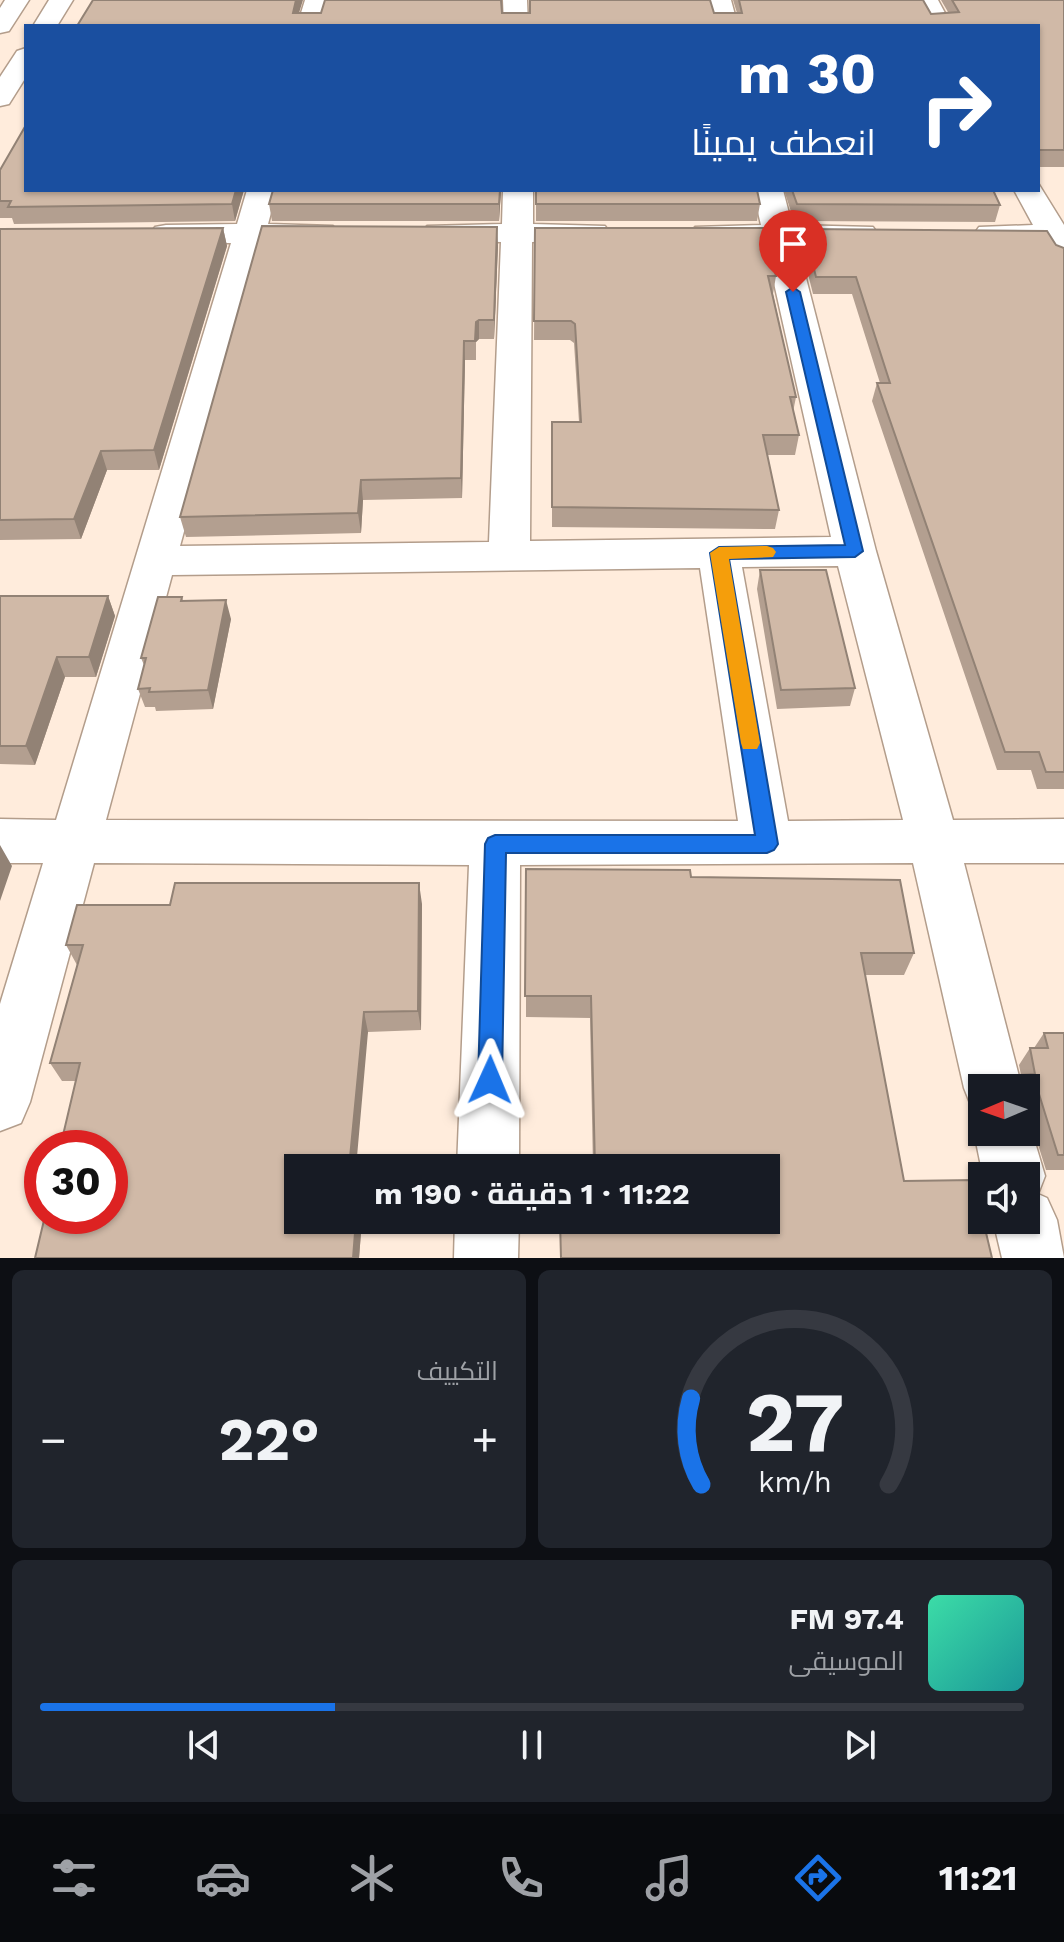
<!DOCTYPE html>
<html lang="ar">
<meta charset="utf-8">
<style>
:root{--surface:#171b24;--page:#20242c;--text:#f1f3f6;--muted:#9ea1a6;--line:#363941;--accent:#1a73e8}
body{margin:0;font-family:"Work Sans",Cairo,sans-serif;background:var(--page);color:var(--text);direction:rtl;height:100vh;display:flex;flex-direction:column;font-size:30px;white-space:nowrap}
*{box-sizing:border-box;margin:0}
p{font-size:26px;color:var(--muted)}
.icon{flex:none;width:44px;height:44px;fill:none;stroke:currentColor;stroke-width:2;stroke-linecap:round;stroke-linejoin:round}
.map{position:relative;height:1258px;overflow:hidden;direction:ltr}
.panel{display:flex;flex-direction:column;gap:12px;padding:12px;background:#0d0f14;flex:1}
.panel>*{flex:none}
.top-card{position:absolute;left:24px;top:24px;width:1016px;height:168px;border-radius:0px;box-shadow:0 2px 6px #0004;direction:rtl;background:#1a4fa0;color:#fff;overflow:hidden}
.needle{width:52px;rotate:268deg}
.controls{position:absolute;left:968px;top:1074px;display:grid;gap:16px}
.controls a{display:grid;place-items:center;width:72px;height:72px;border-radius:0px;background:var(--surface);box-shadow:0 2px 6px #0004;font-size:40px}
.speed{position:absolute;left:24px;top:1130px;display:flex;gap:16px;font-size:40px;font-weight:700;text-align:center}
.speed>*{display:grid;place-content:center;width:104px;height:104px;border-radius:50%;background:var(--surface);box-shadow:0 2px 6px #0004;line-height:1}
.speed .limit{border:12px solid #d22;background:#fff;color:#111}
.pin{position:absolute;display:grid;place-items:center;width:68px;height:68px;color:#fff;margin:-82px -34px;border-radius:50% 50% 50% 0;rotate:-45deg;box-shadow:0 0 8px #0007}
.pin .icon{rotate:45deg}
.me{position:absolute;width:88px;margin:-44px;rotate:1deg;stroke-linejoin:round;filter:drop-shadow(0 0 6px #0008)}
.turn{display:flex;align-items:center;gap:28px;height:168px;padding:0 32px;font-size:36px}
.turn .icon{width:104px;height:104px;stroke-width:2.5}
.turn b{display:block;font-size:56px;line-height:68px}
.big{font-size:60px;font-weight:700;line-height:1.1}
.panel .card{flex:1;display:flex;flex-direction:column;justify-content:center;gap:12px;min-width:0;padding:0 28px;border-radius:12px;background:var(--page)}
.panel .dial{align-items:center;gap:0}
.dial svg{height:208px;overflow:visible;fill:none;stroke:var(--line);stroke-width:7;stroke-linecap:round;text-anchor:middle}
.dial text{fill:var(--text);stroke:none}
.song{display:flex;align-items:center;gap:24px}
.cover{width:96px;height:96px;border-radius:12px;background:linear-gradient(135deg,hsl(160 70% 55%),hsl(180 70% 35%))}
.played{height:8px;border-radius:4px;background:linear-gradient(90deg,var(--accent) 30%,var(--line) 30%)}
.keys{display:flex;justify-content:space-around;direction:ltr}
.heat{display:flex;justify-content:space-between;align-items:center;font-size:44px;direction:ltr}
.panel .tiles{flex:1;display:grid;gap:12px;grid-template-columns:1fr 1fr}
.card:last-child{grid-column:span 2}
.trip{position:absolute;left:284px;top:1154px;width:496px;height:80px;border-radius:0px;background:var(--surface);box-shadow:0 2px 6px #0004;font-weight:700;line-height:80px;text-align:center;direction:rtl}
.tab-bar{display:flex;height:128px;justify-content:space-around;align-items:center;background:#090b0e;color:var(--muted)}
.tab-bar .icon{width:56px;height:56px}
.tab-bar .current{color:var(--accent)}
.tab-bar b{font-size:36px;color:var(--text)}
.map>svg:first-child{display:block}
</style>
<div class="map">
<svg width="1064" height="1258" viewBox="0 0 1064 1258">
<rect width="100%" height="100%" fill="#ffecdc"/>
<g fill="none" stroke-linecap="round" stroke-linejoin="round">
<defs>
<path id="minor" d="M 5,0 L 29,0 L 9,31 L 0,33 L 0,8 Z
M 305,0 L 329,0 L 321,26 L 297,26 Z
M 503,0 L 527,0 L 528,26 L 504,26 Z
M 707,0 L 731,0 L 738,26 L 714,26 Z
M 914,0 L 938,0 L 952,26 L 928,26 Z
M 1038,183 L 1064,225 L 1064,264 L 1053,261 L 1042,243 L 979,241 L 974,234 L 979,227 L 1033,225 L 1014,190 L 1038,190 Z
M 247,190 L 277,190 L 268,224 L 333,226 L 338,233 L 333,240 L 263,243 L 180,546 L 489,542 L 501,242 L 427,240 L 422,233 L 427,226 L 502,224 L 503,190 L 533,190 L 533,224 L 605,226 L 610,233 L 605,240 L 532,242 L 530,541 L 831,537 L 765,243 L 695,241 L 690,234 L 695,227 L 761,225 L 753,190 L 783,190 L 792,225 L 873,227 L 878,234 L 873,241 L 797,243 L 876,551 L 953,820 L 1064,819 L 1064,863 L 964,863 L 1022,1088 L 982,1088 L 982,1132 L 1026,1132 L 1026,1112 L 1045,1176 L 1038,1194 L 1047,1198 L 1057,1220 L 1064,1258 L 1002,1258 L 993,1220 L 1026,1220 L 1026,1176 L 983,1176 L 974,1132 L 982,1112 L 972,1108 L 964,1088 L 913,863 L 520,865 L 519,1168 L 457,1168 L 469,865 L 94,863 L 30,1102 L 21,1123 L 0,1131 L 0,1004 L 43,863 L 0,863 L 0,819 L 56,820 L 231,243 L 166,243 L 155,241 L 150,234 L 155,227 L 166,225 L 237,224 ZM 838,566 L 903,820 L 788,821 L 742,567 ZM 700,568 L 738,821 L 106,820 L 172,575 Z
M 455,1220 L 519,1220 L 518,1258 L 454,1258 Z"/>
<path id="tertiary" d="M 49,0 L 73,0 L 57,26 L 33,26 Z
M 26,48 L 26,77 L 9,104 L 0,106 L 0,77 L 17,51 Z"/>
</defs>
<use href="#minor" stroke="#b39d8b" stroke-width="3"/>
<use href="#tertiary" stroke="#b39d8b" stroke-width="3"/>
<use href="#minor" fill="#fff" fill-rule="evenodd"/>
<use href="#tertiary" fill="#fff" fill-rule="evenodd"/>
</g>
<path fill="#b39f90" d="M 733,0 L 923,0 L 931,14 L 948,12 L 941,0 L 1064,0 L 1064,167 L 1038,167 L 1038,26 L 299,13 L 737,13 Z
M 0,170 L 244,190 L 235,221 L 14,224 L 12,218 L 0,218 Z
M 501,190 L 499,221 L 272,221 L 269,204 Z
M 536,190 L 760,204 L 757,221 L 536,221 Z
M 784,190 L 993,190 L 1000,205 L 995,222 L 794,221 Z
M 223,228 L 227,246 L 159,470 L 107,470 L 81,539 L 0,540 L 0,229 Z
M 535,228 L 776,276 L 773,294 L 796,397 L 793,412 L 799,435 L 795,455 L 767,455 L 779,510 L 775,529 L 552,527 L 552,422 L 579,422 L 574,343 L 570,340 L 534,340 Z
M 804,229 L 1056,245 L 1064,248 L 1064,789 L 1037,789 L 1031,770 L 997,770 L 872,401 L 877,383 L 880,383 L 852,294 L 813,294 L 801,246 Z
M 498,246 L 494,339 L 479,339 L 476,342 L 476,360 L 465,360 L 462,498 L 363,500 L 361,533 L 186,537 L 180,517 Z
M 760,570 L 855,688 L 850,706 L 777,709 L 757,589 Z
M 0,596 L 108,596 L 115,616 L 96,677 L 65,677 L 35,765 L 0,764 Z
M 182,597 L 183,601 L 231,619 L 213,709 L 156,711 L 155,707 L 145,707 L 138,689 L 144,665 L 141,658 Z
M 526,869 L 691,877 L 914,953 L 904,975 L 865,975 L 904,1181 L 992,1258 L 560,1258 L 560,1220 L 766,1220 L 766,1168 L 593,1168 L 590,1018 L 526,1017 Z
M 422,904 L 421,1030 L 368,1032 L 298,1220 L 362,1220 L 359,1258 L 76,1081 L 62,1081 L 50,1063 L 77,965 L 66,945 L 170,905 Z
M 1044,1033 L 1064,1033 L 1064,1170 L 1046,1170 L 1030,1119 L 1026,1125 L 1026,1088 L 1012,1088 L 1021,1075 L 1019,1065 L 1030,1048 L 1034,1048 Z"/>
<path fill="#928275" d="M 296,0 L 303,0 L 295,26 L 293,13 Z
M 236,190 L 244,190 L 235,221 L 232,204 Z
M 500,190 L 501,190 L 499,221 L 499,204 Z
M 497,227 L 498,246 L 494,339 L 494,320 Z
M 223,228 L 227,246 L 159,470 L 154,450 Z
M 479,320 L 479,339 L 476,342 L 476,360 L 476,322 Z
M 464,341 L 465,360 L 462,498 L 461,478 Z
M 101,451 L 107,470 L 81,539 L 74,519 Z
M 361,480 L 363,500 L 361,533 L 358,513 Z
M 108,596 L 115,616 L 96,677 L 89,657 Z
M 226,600 L 231,619 L 213,709 L 208,690 Z
M 57,657 L 65,677 L 35,765 L 26,746 Z
M 0,845 L 12,866 L 0,901 Z
M 419,883 L 422,904 L 421,1030 L 418,1011 Z
M 364,1012 L 368,1032 L 356,1168 L 349,1168 Z
M 356,1220 L 362,1220 L 359,1258 L 353,1258 Z"/>
<path fill="#d0b9a7" stroke="#928275" stroke-width="2" d="M 93,0 L 296,0 L 293,13 L 321,13 L 325,0 L 501,0 L 502,13 L 530,13 L 530,0 L 710,0 L 714,13 L 742,13 L 739,0 L 923,0 L 931,14 L 959,12 L 952,0 L 1064,0 L 1064,150 L 1038,150 L 1038,26 L 77,26 Z
M 26,125 L 26,190 L 236,190 L 232,204 L 8,207 L 11,201 L 0,201 L 0,170 Z
M 273,190 L 500,190 L 499,204 L 269,204 Z
M 536,190 L 757,190 L 760,204 L 536,204 Z
M 792,190 L 993,190 L 1000,205 L 797,204 Z
M 262,226 L 497,227 L 494,320 L 479,320 L 476,322 L 475,341 L 464,341 L 461,478 L 361,480 L 358,513 L 180,517 Z
M 223,228 L 154,450 L 101,451 L 74,519 L 0,520 L 0,229 Z
M 535,228 L 765,228 L 776,276 L 768,276 L 796,397 L 790,397 L 799,435 L 763,435 L 779,510 L 552,507 L 552,422 L 581,422 L 575,324 L 571,321 L 534,321 Z
M 804,229 L 1047,231 L 1056,245 L 1064,248 L 1064,772 L 1046,772 L 1039,752 L 1005,752 L 877,383 L 890,383 L 856,277 L 816,277 Z
M 760,570 L 826,570 L 855,688 L 781,690 Z
M 0,596 L 108,596 L 89,657 L 57,657 L 26,746 L 0,746 Z
M 158,597 L 182,597 L 181,601 L 226,600 L 208,690 L 149,692 L 150,688 L 138,689 L 146,658 L 141,658 Z
M 526,869 L 690,870 L 691,877 L 900,880 L 914,953 L 861,953 L 904,1181 L 974,1180 L 982,1214 L 982,1220 L 983,1220 L 992,1258 L 561,1258 L 560,1220 L 766,1220 L 766,1168 L 595,1168 L 591,996 L 525,996 Z
M 175,883 L 419,883 L 418,1011 L 364,1012 L 349,1168 L 298,1168 L 298,1220 L 356,1220 L 353,1258 L 35,1258 L 45,1216 L 110,1216 L 110,1148 L 60,1148 L 80,1063 L 50,1063 L 83,945 L 66,945 L 77,905 L 170,905 Z
M 1044,1033 L 1064,1033 L 1064,1155 L 1058,1155 L 1039,1094 L 1034,1096 L 1034,1113 L 1032,1113 L 1026,1093 L 1026,1088 L 1025,1088 L 1021,1075 L 1035,1074 L 1030,1048 L 1048,1048 Z"/>
<path fill="#1a73e8" stroke="#114b97" stroke-width="2" d="M 793,287 L 800,292 L 863,551 L 855,557 L 729,559 L 778,844 L 774,850 L 767,853 L 506,853 L 502,1080 L 499,1088 L 490,1092 L 481,1088 L 478,1080 L 485,844 L 488,838 L 495,835 L 755,835 L 710,553 L 719,547 L 845,545 L 786,292 Z"/>
<path fill="#f59e0b" d="M 767,546 L 773,548 L 776,552 L 773,557 L 729,559 L 760,743 L 757,749 L 743,749 L 741,743 L 710,553 L 719,547 Z"/>
</svg>
<div class="controls">
<a><svg class="needle" viewBox="-14 -14 28 28"><path d="M0-13l5 13h-10z" fill="#e53935"/><path d="M0 13l5-13h-10z" fill="#9ea1a6"/></svg></a>
<a><svg class="icon" aria-label="sound" viewBox="0 0 24 24"><path d="M4 9h4l5-4v14l-5-4H4zM17 9q2 3 0 6"/></svg></a>
</div>
<div class="speed"><div class="limit">30</div></div>
<div class="pin" style="left:793px;top:292px;background:#d93025"><svg class="icon" aria-label="arrive" viewBox="0 0 24 24"><path d="M6 21V4h12l-3 4 3 4H6"/></svg></div>
<svg class="me" style="left:490px;top:1080px" viewBox="-20 -20 40 40"><path d="M0-17L14 15 0 8-14 15z" fill="#1a73e8" stroke="#fff" stroke-width="4"/></svg>
<div class="trip">11:22 · 1 دقيقة · 190 m</div>
<div class="top-card">
<div class="turn"><svg class="icon" aria-label="right" viewBox="0 0 24 24"><path d="M7 20v-9h11M14 6l5 5-5 5"/></svg><div><b>30 m</b>انعطف يمينًا</div></div>
</div>
</div>
<section class="panel">
<div class="tiles">
<div class="card dial"><svg viewBox="0 0 100 80">
<path d="M14 69A42 42 0 1 1 86 69"/>
<path d="M14 69A42 42 0 0 1 10 36" stroke="#1a73e8"/>
<text x="50" y="56" font-size="32" font-weight="700">27</text>
<text x="50" y="72" font-size="11">km/h</text>
</svg></div>
<div class="card"><p>التكييف</p>
<div class="heat"><a>−</a><b class="big">22°</b><a>+</a></div>
</div>
<div class="card">
<div class="song"><i class="cover"></i><div><b>97.4 FM</b><p>الموسيقى</p></div></div>
<div class="played"></div>
<div class="keys"><svg class="icon" aria-label="previous" viewBox="0 0 24 24"><path d="M18 5L8 12l10 7zM5 5v14"/></svg><svg class="icon" aria-label="pause" viewBox="0 0 24 24"><path d="M8 5v14M16 5v14"/></svg><svg class="icon" aria-label="next" viewBox="0 0 24 24"><path d="M6 5l10 7-10 7zM19 5v14"/></svg></div>
</div>
</div>
</section>
<nav class="tab-bar">
<b>11:21</b>
<svg class="icon current" aria-label="directions" viewBox="0 0 24 24"><path d="M12 3l9 9-9 9-9-9zM9 14v-3h6M13 9l2 2-2 2"/></svg>
<svg class="icon" aria-label="music" viewBox="0 0 24 24"><path d="M9 18V5l10-2v13"/><circle cx="6" cy="18" r="3"/><circle cx="16" cy="16" r="3"/></svg>
<svg class="icon" aria-label="phone" viewBox="0 0 24 24"><path d="M5 4h4l2 5-3 2q2 4 5 5l2-3 5 2v4C11 20 4 13 5 4z"/></svg>
<svg class="icon" aria-label="climate" viewBox="0 0 24 24"><path d="M12 3v18M4 7l16 10M4 17L20 7"/></svg>
<svg class="icon" aria-label="car" viewBox="0 0 24 24"><path d="M5 17H2v-5l4-1 3-4h7l3 4 3 1v5h-3M9 17h6M6 11h13"/><circle cx="7" cy="17" r="2"/><circle cx="17" cy="17" r="2"/></svg>
<svg class="icon" aria-label="filters" viewBox="0 0 24 24"><path d="M4 7h16M4 17h16"/><circle cx="9" cy="7" r="2"/><circle cx="15" cy="17" r="2"/></svg>
</nav>
